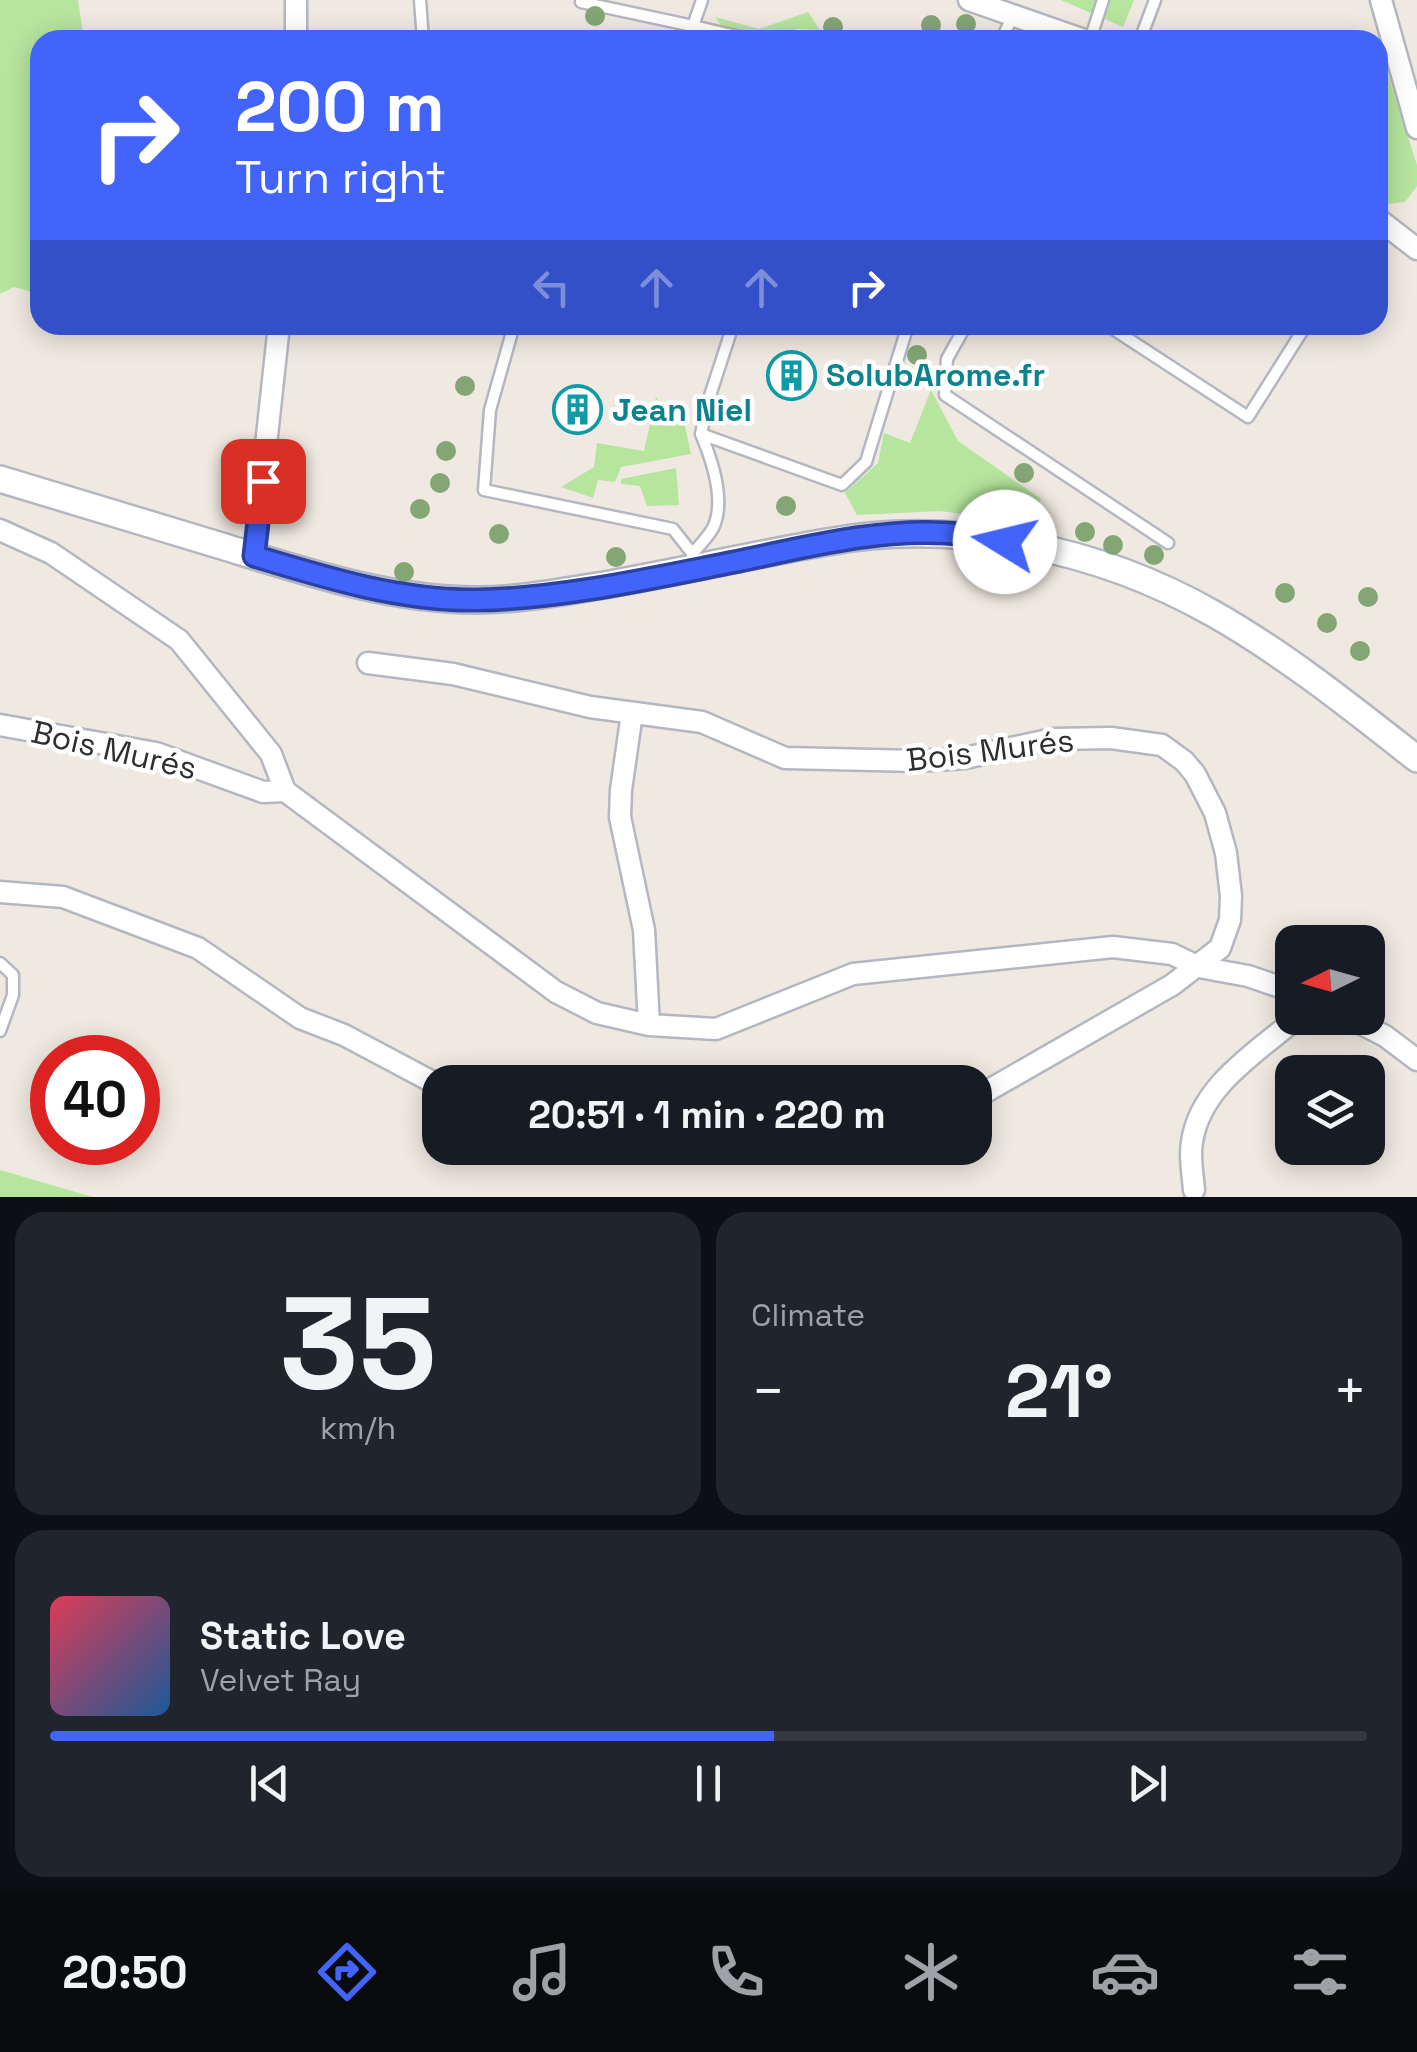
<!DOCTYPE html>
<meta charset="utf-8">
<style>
:root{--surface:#171b24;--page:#20242c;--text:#f1f3f6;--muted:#9ea1a6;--line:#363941;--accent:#4264fb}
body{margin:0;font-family:"Space Grotesk",sans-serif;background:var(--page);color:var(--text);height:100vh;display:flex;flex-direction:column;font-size:38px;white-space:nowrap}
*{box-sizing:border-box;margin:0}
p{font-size:32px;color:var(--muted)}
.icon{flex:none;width:55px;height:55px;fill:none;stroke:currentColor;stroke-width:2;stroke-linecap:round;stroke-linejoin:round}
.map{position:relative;height:1197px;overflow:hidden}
.details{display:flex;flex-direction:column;gap:15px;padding:15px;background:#0d0f14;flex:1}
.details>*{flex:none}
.hud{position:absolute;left:30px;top:30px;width:1358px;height:305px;border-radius:30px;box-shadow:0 5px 25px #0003;background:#4264fb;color:#fff;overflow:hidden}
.needle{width:65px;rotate:265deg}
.controls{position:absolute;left:1275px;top:925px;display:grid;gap:20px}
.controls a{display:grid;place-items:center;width:110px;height:110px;border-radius:20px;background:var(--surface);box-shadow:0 5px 25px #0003;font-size:50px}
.speed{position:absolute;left:30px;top:1035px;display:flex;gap:20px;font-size:50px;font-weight:700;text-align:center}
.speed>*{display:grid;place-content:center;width:130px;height:130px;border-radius:50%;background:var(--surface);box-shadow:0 5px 25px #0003;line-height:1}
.speed .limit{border:15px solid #d22;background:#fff;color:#111}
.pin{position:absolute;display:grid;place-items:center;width:85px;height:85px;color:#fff;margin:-42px;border-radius:20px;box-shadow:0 5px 15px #0006}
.me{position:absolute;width:110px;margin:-55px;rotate:279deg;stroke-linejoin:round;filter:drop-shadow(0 0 8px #0008)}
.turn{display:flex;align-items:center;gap:35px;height:210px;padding:0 40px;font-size:45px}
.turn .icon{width:130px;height:130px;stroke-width:2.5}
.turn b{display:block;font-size:70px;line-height:85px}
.lanes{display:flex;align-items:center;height:95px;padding:0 40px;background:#0003;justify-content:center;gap:50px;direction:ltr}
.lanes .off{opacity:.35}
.big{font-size:75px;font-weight:700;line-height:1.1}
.details .widget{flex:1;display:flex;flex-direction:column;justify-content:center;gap:15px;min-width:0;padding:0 35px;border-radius:30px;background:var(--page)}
.details .dial{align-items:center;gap:0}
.dial b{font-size:130px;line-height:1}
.song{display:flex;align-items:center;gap:30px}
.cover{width:120px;height:120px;border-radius:15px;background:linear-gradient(135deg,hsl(350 70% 55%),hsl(210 70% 35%))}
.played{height:10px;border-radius:5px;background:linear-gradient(90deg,var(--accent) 55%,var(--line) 55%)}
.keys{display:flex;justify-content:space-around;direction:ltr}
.heat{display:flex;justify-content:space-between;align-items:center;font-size:55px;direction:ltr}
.details .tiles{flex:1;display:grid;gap:15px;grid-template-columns:1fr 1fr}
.widget:last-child{grid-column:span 2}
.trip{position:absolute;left:422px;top:1065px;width:570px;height:100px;border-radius:30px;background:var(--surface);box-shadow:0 5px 25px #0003;font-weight:700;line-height:100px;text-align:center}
.menu{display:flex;height:160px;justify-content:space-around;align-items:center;background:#090b0e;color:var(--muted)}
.menu .icon{width:70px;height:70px}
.menu .selected{color:var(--accent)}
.menu b{font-size:45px;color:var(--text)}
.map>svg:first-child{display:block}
</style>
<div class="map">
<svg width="1417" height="1197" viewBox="0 0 1417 1197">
<rect width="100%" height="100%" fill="#efe9e1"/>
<path fill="#b6e59e" d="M 0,0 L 78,0 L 84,40 L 40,40 L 40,294 L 14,287 L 0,294 Z
M 1061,0 L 1134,0 L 1123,27 Z
M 808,12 L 820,30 L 798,29 L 777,37 L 722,27 L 715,17 L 759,29 Z
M 1378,43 L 1417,165 L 1417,186 L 1405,202 L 1378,205 Z
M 931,390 L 958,441 L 1041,499 L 1027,522 L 940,511 L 857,515 L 845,493 L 878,463 L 884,433 L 910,443 Z
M 656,397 L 675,427 L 679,415 L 683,417 L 691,454 L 621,467 L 615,482 L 598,480 L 593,498 L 561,487 L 594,467 L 597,443 L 644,451 Z
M 676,468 L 679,505 L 647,506 L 640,486 L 621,484 L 621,479 Z
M 0,1170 L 93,1197 L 0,1197 Z"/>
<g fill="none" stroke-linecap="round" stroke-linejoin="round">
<defs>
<path id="service" d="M 420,0 L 423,40
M 581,2 L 693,26 L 702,0
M 693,26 L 754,40
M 1001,40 L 1014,14
M 1090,40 L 1103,0
M 1140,40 L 1155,0
M 514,325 L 490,410 L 484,490 L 673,529 L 702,566
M 733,325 L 707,405 L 701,434 L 842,485 L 866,462 L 908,325
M 966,325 L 947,359 L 945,395 L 1168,543
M 1107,325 L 1248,417 L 1306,325
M 692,554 C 699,546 708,537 713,528 C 726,501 712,460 701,434
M 0,963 L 13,975 L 13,995 L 0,1031"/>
<path id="minor" d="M 296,0 L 296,40
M 969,0 L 1084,40
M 1381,0 L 1417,128
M 1378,219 L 1417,249
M 0,530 L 51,553 L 179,640 L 271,754 L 285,791
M 254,556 L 279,325
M 368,663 L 453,674 L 590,707 L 702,722 L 785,758 L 918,761 L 965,758 L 1053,739 L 1111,738 L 1162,745 L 1184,761 L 1195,774 L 1215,813 L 1226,853 L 1231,896 L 1230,920 L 1220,948 L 1172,985 L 975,1098
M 632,713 L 621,790 L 620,817 L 644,930 L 649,1025
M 0,725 L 156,753 L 263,792 L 285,791 L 556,992 L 597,1013 L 649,1025 L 716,1029 L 853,974 L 1113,947 L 1172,954 L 1199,967 L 1248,976 L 1292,991
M 0,892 L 63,897 L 198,948 L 300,1018 L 344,1035 L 440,1086
M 1350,1018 L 1385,1036 L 1417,1060
M 636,1148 L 668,1148
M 1194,1190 C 1193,1175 1189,1157 1192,1142 C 1200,1086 1257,1052 1297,1018"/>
<path id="tertiary" d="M 0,479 C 75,502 150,525 225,547 C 306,572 390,600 476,600 C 519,600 561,592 604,585 C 678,572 752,555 827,542 C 956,518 1100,549 1214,614 C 1286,655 1352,708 1417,759"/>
</defs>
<use href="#service" stroke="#b4b7c1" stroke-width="15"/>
<use href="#minor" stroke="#b4b7c1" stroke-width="25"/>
<use href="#tertiary" stroke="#b4b7c1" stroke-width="30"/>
<use href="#service" stroke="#fff" stroke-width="10"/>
<use href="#minor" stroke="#fff" stroke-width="20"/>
<use href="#tertiary" stroke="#fff" stroke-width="25"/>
</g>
<g fill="#84a574">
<circle cx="595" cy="16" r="10"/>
<circle cx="966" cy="24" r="10"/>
<circle cx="931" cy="25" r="10"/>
<circle cx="833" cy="27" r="10"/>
<circle cx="917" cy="355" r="10"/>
<circle cx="465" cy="386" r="10"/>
<circle cx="446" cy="451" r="10"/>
<circle cx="1024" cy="473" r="10"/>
<circle cx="440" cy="483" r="10"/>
<circle cx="786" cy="506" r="10"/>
<circle cx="420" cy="509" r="10"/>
<circle cx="1085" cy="532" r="10"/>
<circle cx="499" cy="534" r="10"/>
<circle cx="1113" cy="545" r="10"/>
<circle cx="1154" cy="555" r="10"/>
<circle cx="616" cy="557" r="10"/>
<circle cx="404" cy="572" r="10"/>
<circle cx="1285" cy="593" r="10"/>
<circle cx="1368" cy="597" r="10"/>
<circle cx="1327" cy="623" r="10"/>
<circle cx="1360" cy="651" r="10"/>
</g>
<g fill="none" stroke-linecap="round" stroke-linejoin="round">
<defs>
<path id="route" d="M 263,481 L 254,556 C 326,578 401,601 477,600 C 559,599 653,578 734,562 C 803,548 874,529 945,533 C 965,534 985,539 1005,542"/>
</defs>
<use href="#route" stroke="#2b41a3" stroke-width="25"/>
<use href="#route" stroke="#4264fb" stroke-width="18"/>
</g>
<defs>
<symbol id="building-ring" viewBox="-11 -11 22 22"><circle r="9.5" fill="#fff" stroke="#0f9aa8" stroke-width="1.5"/><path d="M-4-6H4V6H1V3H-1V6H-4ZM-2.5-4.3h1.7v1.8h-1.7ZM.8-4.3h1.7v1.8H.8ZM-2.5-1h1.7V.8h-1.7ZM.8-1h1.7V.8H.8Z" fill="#0f9aa8"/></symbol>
</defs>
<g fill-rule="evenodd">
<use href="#building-ring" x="764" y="348" width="55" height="55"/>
<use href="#building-ring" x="550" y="382" width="55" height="55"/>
</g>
<g text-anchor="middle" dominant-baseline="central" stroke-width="9" stroke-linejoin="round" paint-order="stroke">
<g font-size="32" font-weight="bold" fill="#0d838f" stroke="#fff" text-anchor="start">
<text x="826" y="375">SolubArome.fr</text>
<text x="612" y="410">Jean Niel</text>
</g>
<g font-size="32" fill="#2e2e2e" stroke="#fff">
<text transform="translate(114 750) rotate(13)">Bois Murés</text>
<text transform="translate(990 750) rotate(-7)">Bois Murés</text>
</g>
</g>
</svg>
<div class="controls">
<a><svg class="needle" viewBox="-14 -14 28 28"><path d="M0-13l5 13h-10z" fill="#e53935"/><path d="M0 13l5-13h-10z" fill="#9ea1a6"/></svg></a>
<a><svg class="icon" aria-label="layers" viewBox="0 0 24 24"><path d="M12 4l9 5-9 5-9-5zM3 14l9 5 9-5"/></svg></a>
</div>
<div class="speed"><div class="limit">40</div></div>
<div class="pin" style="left:263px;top:481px;background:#d93025"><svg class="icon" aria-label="arrive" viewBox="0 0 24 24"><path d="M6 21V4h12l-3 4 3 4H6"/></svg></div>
<svg class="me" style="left:1005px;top:542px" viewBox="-20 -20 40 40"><circle r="19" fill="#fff"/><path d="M0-13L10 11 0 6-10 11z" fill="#4264fb"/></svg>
<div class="trip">20:51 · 1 min · 220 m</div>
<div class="hud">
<div class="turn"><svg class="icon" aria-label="right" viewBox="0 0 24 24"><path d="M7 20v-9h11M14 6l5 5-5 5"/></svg><div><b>200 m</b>Turn right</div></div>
<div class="lanes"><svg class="icon off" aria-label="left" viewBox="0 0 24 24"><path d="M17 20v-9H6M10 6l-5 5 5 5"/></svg><svg class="icon off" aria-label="ahead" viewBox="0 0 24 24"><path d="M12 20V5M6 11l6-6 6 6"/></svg><svg class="icon off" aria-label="ahead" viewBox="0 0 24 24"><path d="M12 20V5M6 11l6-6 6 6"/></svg><svg class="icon" aria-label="right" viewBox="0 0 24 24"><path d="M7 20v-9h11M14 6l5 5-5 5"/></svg></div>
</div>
</div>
<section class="details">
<div class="tiles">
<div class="widget dial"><b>35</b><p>km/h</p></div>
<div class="widget"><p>Climate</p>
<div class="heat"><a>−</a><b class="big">21°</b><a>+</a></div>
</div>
<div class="widget">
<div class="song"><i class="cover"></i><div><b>Static Love</b><p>Velvet Ray</p></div></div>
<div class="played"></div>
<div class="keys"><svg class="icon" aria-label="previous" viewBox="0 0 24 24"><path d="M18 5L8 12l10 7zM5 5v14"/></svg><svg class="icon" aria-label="pause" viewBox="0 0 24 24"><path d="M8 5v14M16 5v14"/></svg><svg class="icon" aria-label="next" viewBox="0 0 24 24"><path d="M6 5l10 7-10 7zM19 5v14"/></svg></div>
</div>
</div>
</section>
<nav class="menu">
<b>20:50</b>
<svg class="icon selected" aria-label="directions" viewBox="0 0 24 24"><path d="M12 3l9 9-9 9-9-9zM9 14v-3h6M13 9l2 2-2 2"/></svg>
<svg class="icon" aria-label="music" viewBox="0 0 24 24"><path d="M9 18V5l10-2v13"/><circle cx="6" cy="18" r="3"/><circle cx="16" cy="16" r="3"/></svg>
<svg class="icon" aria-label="phone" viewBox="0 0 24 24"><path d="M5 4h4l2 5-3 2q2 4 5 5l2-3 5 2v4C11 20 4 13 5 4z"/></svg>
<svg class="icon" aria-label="climate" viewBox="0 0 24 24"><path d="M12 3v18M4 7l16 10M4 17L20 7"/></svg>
<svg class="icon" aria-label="car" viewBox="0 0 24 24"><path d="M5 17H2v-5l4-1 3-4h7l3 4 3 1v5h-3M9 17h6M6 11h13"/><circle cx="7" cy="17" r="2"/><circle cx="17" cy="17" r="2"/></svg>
<svg class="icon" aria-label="filters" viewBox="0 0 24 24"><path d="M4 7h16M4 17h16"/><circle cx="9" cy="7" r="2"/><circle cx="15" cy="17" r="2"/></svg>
</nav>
